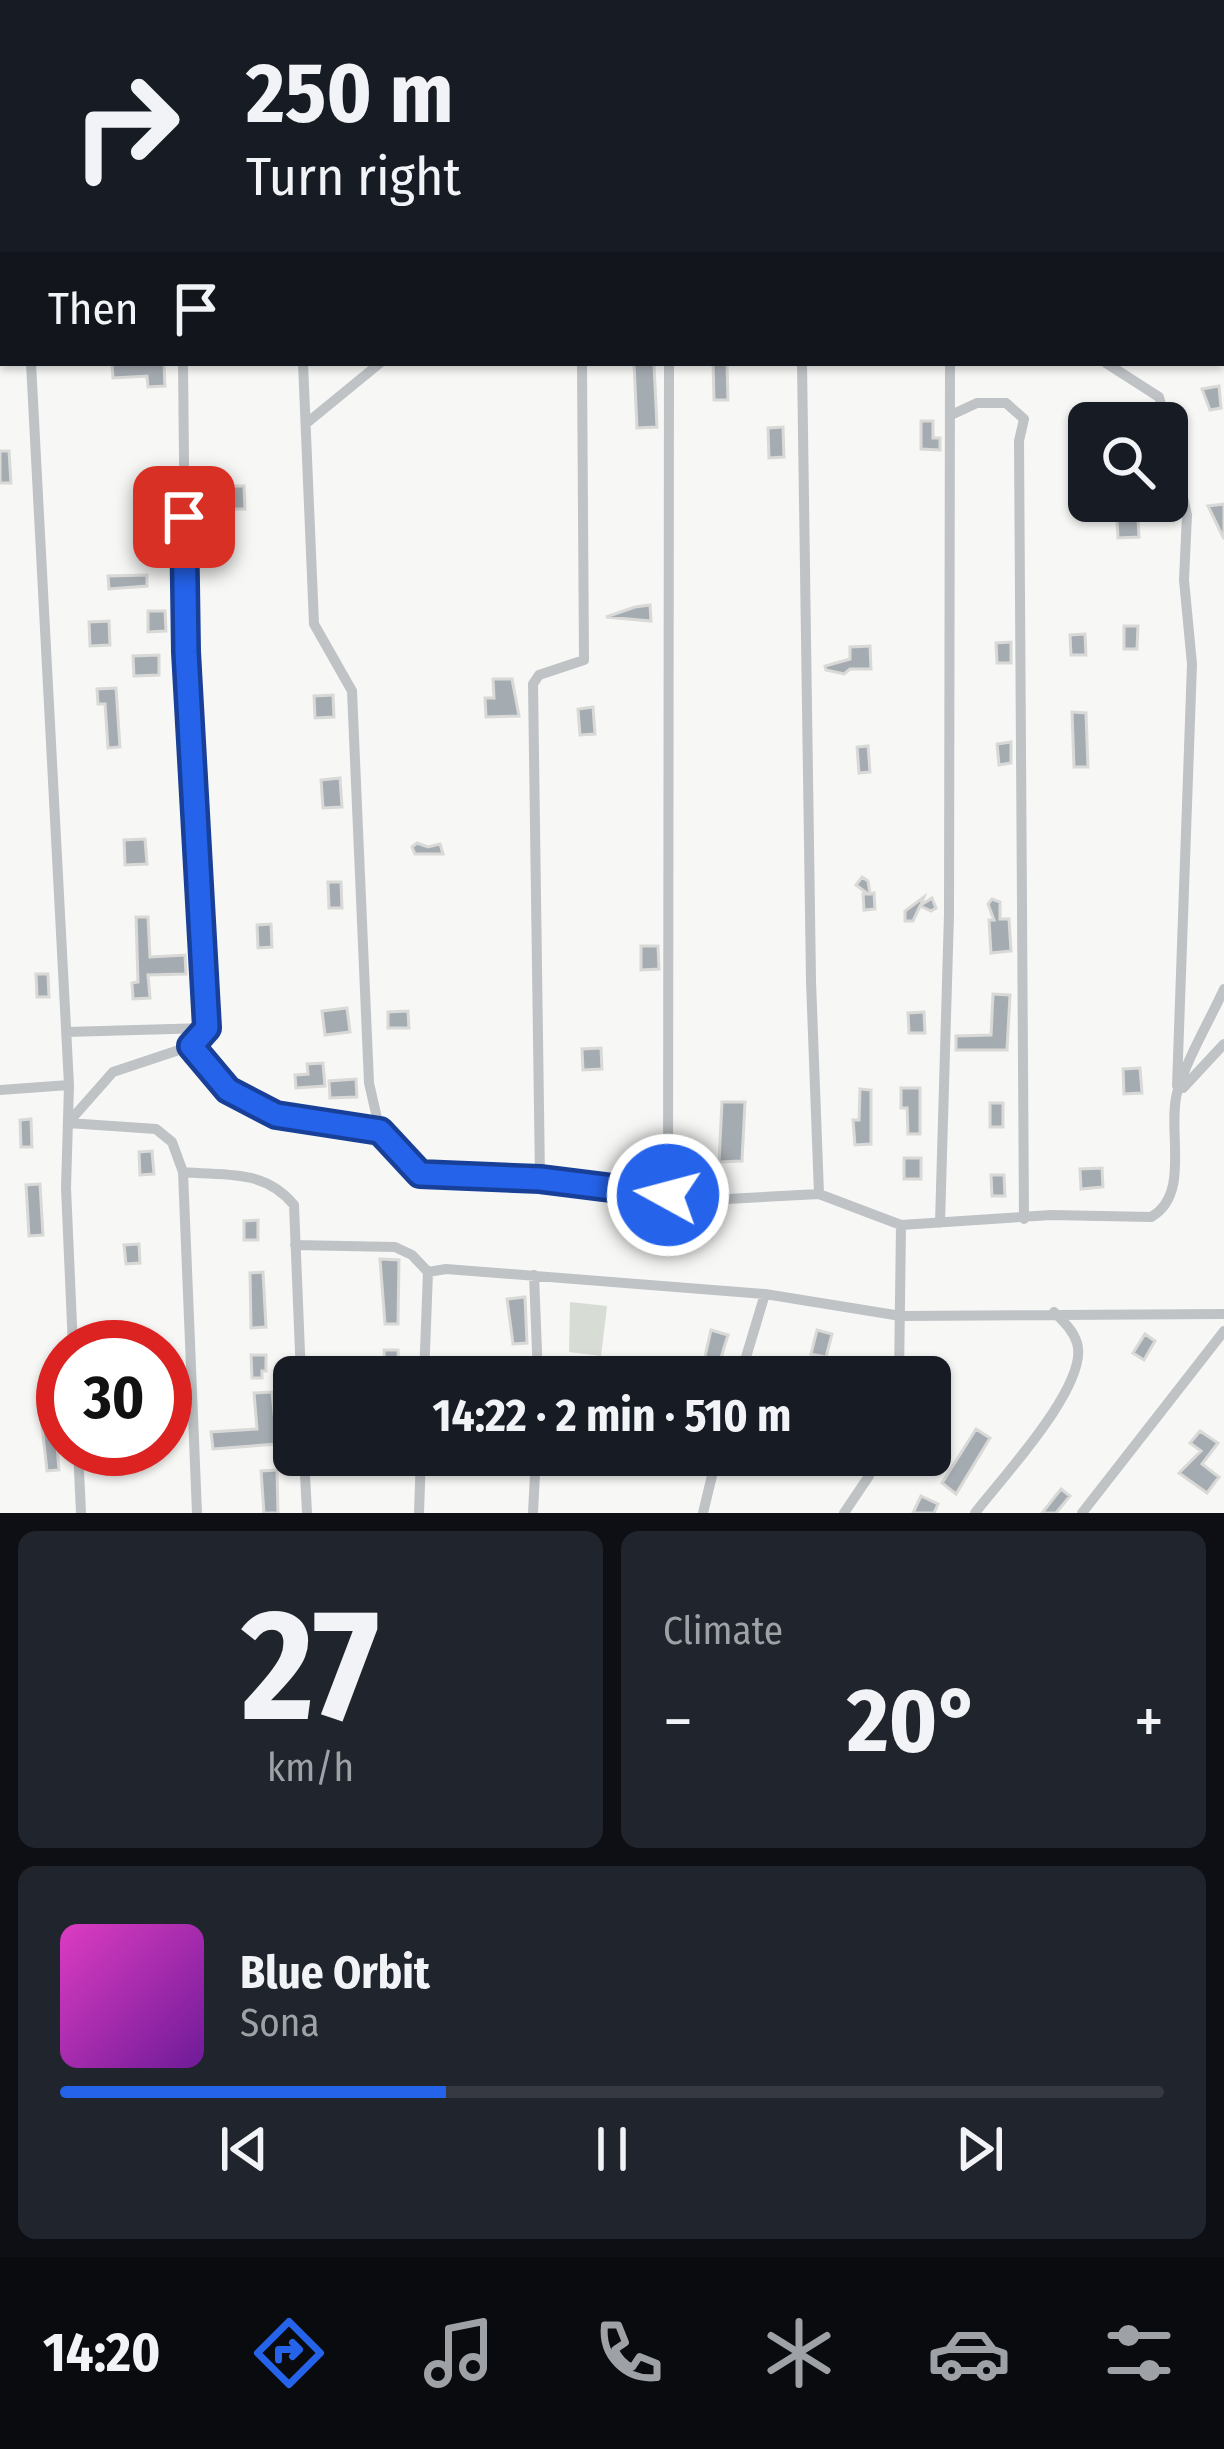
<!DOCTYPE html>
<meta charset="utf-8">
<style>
:root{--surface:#171b24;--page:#20242c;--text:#f1f3f6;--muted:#9ea1a6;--line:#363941;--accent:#2563eb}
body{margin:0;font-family:"Fira Sans Condensed",sans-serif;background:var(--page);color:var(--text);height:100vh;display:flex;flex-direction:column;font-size:45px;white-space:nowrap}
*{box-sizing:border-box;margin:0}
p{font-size:39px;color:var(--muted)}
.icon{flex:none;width:66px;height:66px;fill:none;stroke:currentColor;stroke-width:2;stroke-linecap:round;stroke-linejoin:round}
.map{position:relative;height:1513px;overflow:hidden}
.panel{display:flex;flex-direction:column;gap:18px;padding:18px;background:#0d0f14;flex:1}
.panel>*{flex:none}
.banner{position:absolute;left:0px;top:0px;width:1224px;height:366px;box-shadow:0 3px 9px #0004;background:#171b24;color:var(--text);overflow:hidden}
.fabs{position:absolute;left:1068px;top:402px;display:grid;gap:24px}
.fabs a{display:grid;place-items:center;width:120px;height:120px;border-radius:18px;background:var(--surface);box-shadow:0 3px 9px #0004;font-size:60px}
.speed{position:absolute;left:36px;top:1320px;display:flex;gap:24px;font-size:60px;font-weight:700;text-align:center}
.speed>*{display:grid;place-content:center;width:156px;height:156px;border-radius:50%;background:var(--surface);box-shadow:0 3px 9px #0004;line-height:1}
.speed .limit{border:18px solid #d22;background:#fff;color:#111}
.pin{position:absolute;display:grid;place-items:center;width:102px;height:102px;color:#fff;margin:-51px;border-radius:24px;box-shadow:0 6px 18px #0006}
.me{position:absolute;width:132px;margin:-66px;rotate:277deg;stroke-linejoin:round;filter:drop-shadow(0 0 9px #0008)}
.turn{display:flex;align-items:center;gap:42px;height:252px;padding:0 48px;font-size:54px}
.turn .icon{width:156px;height:156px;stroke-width:2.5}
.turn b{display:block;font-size:84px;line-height:102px}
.then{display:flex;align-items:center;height:114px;padding:0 48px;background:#0003;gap:24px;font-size:45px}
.big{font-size:90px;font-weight:700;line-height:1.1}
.panel .widget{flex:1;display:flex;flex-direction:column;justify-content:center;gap:18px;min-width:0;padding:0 42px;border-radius:18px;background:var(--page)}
.panel .dial{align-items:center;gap:0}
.dial b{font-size:156px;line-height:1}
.song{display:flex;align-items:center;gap:36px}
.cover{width:144px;height:144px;border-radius:18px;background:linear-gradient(135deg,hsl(310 70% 55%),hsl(280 70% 35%))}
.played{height:12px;border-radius:6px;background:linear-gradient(90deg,var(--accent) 35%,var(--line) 35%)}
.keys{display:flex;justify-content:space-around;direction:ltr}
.heat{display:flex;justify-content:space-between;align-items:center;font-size:66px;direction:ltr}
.panel .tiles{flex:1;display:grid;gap:18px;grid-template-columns:1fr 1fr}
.widget:last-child{grid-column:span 2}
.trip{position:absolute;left:273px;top:1356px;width:678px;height:120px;border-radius:18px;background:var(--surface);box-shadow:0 3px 9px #0004;font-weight:700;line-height:120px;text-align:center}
.tab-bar{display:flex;height:192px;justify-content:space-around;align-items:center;background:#090b0e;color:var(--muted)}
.tab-bar .icon{width:84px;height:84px}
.tab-bar .current{color:var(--accent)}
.tab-bar b{font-size:54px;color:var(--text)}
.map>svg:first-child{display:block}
</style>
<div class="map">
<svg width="1224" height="1513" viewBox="0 0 1224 1513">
<rect width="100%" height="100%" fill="#f7f7f5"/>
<path fill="#d7dcd4" d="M 570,1302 L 607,1306 L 601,1356 L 569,1352 Z"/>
<path fill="#a5acb1" stroke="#d9d9d7" stroke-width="3" d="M 164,363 L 165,386 L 148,387 L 147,376 L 113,378 L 112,364 Z
M 713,363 L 727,363 L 728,400 L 714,400 Z
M 634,364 L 654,364 L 657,427 L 637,428 Z
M 1219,386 L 1221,408 L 1210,410 L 1202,389 Z
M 921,421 L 933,421 L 933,438 L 940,438 L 940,450 L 921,449 Z
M 783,427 L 784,457 L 769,458 L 768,428 Z
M 0,451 L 9,451 L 11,483 L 0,483 Z
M 232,486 L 244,486 L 245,509 L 232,509 Z
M 1137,502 L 1139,537 L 1118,538 L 1116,503 Z
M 1224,504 L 1224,539 L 1208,506 Z
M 147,575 L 147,586 L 109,589 L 108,576 Z
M 650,605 L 651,621 L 606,617 L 635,607 Z
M 148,611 L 165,611 L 166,631 L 148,632 Z
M 109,621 L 110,645 L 90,646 L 89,622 Z
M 1124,626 L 1138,626 L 1137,649 L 1124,649 Z
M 1085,634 L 1086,655 L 1071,655 L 1070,635 Z
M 1011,642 L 1011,663 L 997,663 L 996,643 Z
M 870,646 L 871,669 L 850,669 L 844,674 L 826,670 L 825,666 L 850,659 L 850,647 Z
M 159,655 L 159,675 L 134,676 L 133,656 Z
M 493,679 L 512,679 L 519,716 L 486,717 L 485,698 L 494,698 Z
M 116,688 L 120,747 L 108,748 L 105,704 L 98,704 L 97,689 Z
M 333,695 L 334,717 L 315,718 L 314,696 Z
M 593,707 L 595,734 L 580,735 L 578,709 Z
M 1072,712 L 1086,713 L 1088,767 L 1074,767 Z
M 1011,742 L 1011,763 L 999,765 L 997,744 Z
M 868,746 L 870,772 L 859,773 L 857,747 Z
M 340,778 L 342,807 L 323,808 L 321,780 Z
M 145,839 L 147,864 L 125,865 L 124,840 Z
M 417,843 L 428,847 L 440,844 L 443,854 L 415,854 L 412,847 Z
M 862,877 L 868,881 L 870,894 L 874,893 L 875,909 L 864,910 L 863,894 L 868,894 L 856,885 Z
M 328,882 L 341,882 L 342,908 L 329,908 Z
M 924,897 L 921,905 L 932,898 L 936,908 L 931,911 L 920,906 L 913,921 L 905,921 L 905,911 Z
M 992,899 L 1000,902 L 1000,919 L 1009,919 L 1011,951 L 991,953 L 989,920 L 994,920 L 988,904 Z
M 136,917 L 148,917 L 150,957 L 185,955 L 186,974 L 148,975 L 150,998 L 133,999 L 132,983 L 138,982 Z
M 271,924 L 272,947 L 258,948 L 257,925 Z
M 641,946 L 658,946 L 659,969 L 641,970 Z
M 36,974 L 48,974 L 49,997 L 37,997 Z
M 993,994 L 1010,995 L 1007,1050 L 956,1050 L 956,1036 L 991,1035 Z
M 347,1008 L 350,1032 L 325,1035 L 322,1011 Z
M 408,1011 L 409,1028 L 388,1028 L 388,1012 Z
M 924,1012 L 925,1033 L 909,1033 L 908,1013 Z
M 601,1048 L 602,1069 L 583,1070 L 582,1049 Z
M 323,1063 L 325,1086 L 296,1088 L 295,1075 L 308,1074 L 307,1064 Z
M 1140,1068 L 1142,1093 L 1124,1094 L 1123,1069 Z
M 356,1079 L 357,1097 L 330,1098 L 329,1081 Z
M 901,1088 L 920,1088 L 920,1134 L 908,1134 L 907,1108 L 901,1108 Z
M 860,1089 L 871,1090 L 871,1144 L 855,1145 L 853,1120 L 859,1120 Z
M 722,1102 L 745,1102 L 742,1161 L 719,1162 Z
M 990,1103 L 1003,1103 L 1003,1127 L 990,1127 Z
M 31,1119 L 32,1147 L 21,1147 L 20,1120 Z
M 152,1151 L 154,1174 L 140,1175 L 139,1152 Z
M 904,1158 L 921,1158 L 921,1179 L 904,1179 Z
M 1102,1168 L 1103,1187 L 1081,1189 L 1080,1169 Z
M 991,1175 L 1004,1175 L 1005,1196 L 992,1196 Z
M 40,1184 L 43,1235 L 29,1236 L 26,1185 Z
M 258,1220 L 258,1240 L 244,1240 L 244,1221 Z
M 139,1244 L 140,1263 L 126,1264 L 124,1245 Z
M 380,1259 L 399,1260 L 398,1324 L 385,1324 Z
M 263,1272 L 266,1327 L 251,1328 L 250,1273 Z
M 525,1297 L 527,1343 L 513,1344 L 507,1299 Z
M 711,1330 L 728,1335 L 719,1364 L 704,1361 Z
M 817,1330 L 832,1334 L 826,1357 L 811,1354 Z
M 1145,1334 L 1155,1341 L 1144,1360 L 1133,1353 Z
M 384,1350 L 398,1350 L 399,1371 L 385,1371 Z
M 251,1355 L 266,1355 L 266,1371 L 262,1371 L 262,1378 L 252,1378 Z
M 272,1392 L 277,1444 L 213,1449 L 211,1432 L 257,1429 L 254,1393 Z
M 54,1407 L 59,1470 L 47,1471 L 40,1408 Z
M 976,1429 L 990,1438 L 956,1494 L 942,1483 Z
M 1200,1431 L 1218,1443 L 1202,1464 L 1219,1477 L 1207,1493 L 1179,1473 L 1201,1451 L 1190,1443 Z
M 277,1470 L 278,1513 L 264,1513 L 261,1471 Z
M 1061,1489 L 1070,1496 L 1056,1513 L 1042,1513 Z
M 921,1496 L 938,1504 L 934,1513 L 913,1513 Z"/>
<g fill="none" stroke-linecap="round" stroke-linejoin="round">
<path stroke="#bfc3c6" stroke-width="10" d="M 19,0 L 20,3
M 160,0 L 161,3
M 288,0 L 288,3
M 438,0 L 441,3
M 498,0 L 502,3
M 615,0 L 622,3
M 1221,86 L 1224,86
M 1221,133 L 1224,131
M 1221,285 L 1224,282
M 31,363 L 69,1085 L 66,1188 L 73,1347
M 303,363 L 314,624 L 352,691 L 369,1083 L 380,1131 L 420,1174 L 540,1179 L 709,1200 L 819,1194 L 901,1225 L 1051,1215 L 1151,1217 C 1191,1195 1167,1131 1177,1093 C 1187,1058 1209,1022 1224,989
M 802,363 L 811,981 L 819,1194
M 1106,363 L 1159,397 L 1166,423
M 951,415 L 977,403 L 1006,403 L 1024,419 L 1019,441 L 1024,1219
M 308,422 L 380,363
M 1167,426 L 1187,515 L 1184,580 L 1192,664 L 1177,1086
M 66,1032 L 207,1028
M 191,1046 L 228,1090 L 276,1115 L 380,1131
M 1183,1088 L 1224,1044
M 0,1090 L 69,1085
M 68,1123 L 113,1072 L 191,1046 L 207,1028 L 186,652 L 183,363
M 68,1123 L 156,1129 L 172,1142 L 183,1172 C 227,1176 265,1169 294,1205 L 301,1377
M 183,1172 L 197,1513
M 540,1179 L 533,684 L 539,675 L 584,660 L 582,363
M 668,1195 L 669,363
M 940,1223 L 949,914 L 950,363
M 295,1245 L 395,1247 L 412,1255 L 428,1272 L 424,1377
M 428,1272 L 446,1269 L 765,1294 L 901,1316 L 1224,1314
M 534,1275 L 538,1377
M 740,1377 L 765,1294
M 899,1377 L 901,1225
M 78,1449 L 81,1513
M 304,1455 L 307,1513
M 419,1513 L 421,1455
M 533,1513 L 536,1455
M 703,1513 L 717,1455
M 844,1513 L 869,1476 L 876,1455
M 975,1513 C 1001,1479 1090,1384 1077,1343 C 1073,1330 1063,1321 1054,1312
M 1082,1513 L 1224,1331"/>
</g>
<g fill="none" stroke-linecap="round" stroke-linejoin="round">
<defs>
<path id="route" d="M 184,517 L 186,652 L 207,1028 L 191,1046 L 228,1090 L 276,1115 L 380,1131 L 420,1174 L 540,1179 L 668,1195"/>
</defs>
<use href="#route" stroke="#184099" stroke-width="30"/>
<use href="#route" stroke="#2563eb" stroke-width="21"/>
</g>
</svg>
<div class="fabs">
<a><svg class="icon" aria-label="search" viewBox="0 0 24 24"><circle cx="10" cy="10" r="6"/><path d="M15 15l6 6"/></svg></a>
</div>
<div class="speed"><div class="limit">30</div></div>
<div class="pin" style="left:184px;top:517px;background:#d93025"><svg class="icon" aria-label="arrive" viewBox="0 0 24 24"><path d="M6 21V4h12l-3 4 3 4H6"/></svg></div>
<svg class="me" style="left:668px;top:1195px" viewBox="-20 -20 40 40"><circle r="17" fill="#2563eb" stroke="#fff" stroke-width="3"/><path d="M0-11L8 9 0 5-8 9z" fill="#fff"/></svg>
<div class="trip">14:22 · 2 min · 510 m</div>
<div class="banner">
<div class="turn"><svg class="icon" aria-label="right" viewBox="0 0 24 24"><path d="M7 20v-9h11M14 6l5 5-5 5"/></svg><div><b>250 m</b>Turn right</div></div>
<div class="then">Then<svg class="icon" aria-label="arrive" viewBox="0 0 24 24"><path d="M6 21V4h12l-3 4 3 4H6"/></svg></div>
</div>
</div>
<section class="panel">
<div class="tiles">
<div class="widget dial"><b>27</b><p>km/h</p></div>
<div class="widget"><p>Climate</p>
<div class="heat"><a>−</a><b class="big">20°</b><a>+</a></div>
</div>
<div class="widget">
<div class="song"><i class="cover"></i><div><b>Blue Orbit</b><p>Sona</p></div></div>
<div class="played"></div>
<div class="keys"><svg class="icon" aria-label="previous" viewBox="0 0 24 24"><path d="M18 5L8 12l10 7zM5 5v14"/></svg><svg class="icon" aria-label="pause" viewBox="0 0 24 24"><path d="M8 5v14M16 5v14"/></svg><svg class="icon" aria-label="next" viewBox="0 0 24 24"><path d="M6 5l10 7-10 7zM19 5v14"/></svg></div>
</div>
</div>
</section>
<nav class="tab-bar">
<b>14:20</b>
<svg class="icon current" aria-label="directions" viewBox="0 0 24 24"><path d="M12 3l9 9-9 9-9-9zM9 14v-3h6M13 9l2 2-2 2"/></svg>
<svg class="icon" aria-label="music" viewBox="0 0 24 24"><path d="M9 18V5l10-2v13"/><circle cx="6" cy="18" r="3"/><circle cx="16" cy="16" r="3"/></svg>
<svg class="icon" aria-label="phone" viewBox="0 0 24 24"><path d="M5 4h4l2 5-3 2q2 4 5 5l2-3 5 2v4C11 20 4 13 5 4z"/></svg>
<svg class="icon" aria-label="climate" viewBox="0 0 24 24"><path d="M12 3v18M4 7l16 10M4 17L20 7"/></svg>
<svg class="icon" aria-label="car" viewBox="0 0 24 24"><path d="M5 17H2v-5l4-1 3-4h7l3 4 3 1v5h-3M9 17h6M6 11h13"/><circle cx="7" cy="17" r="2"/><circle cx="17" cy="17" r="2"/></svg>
<svg class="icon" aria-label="filters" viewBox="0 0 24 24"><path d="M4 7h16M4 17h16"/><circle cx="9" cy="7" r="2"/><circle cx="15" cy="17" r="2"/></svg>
</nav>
